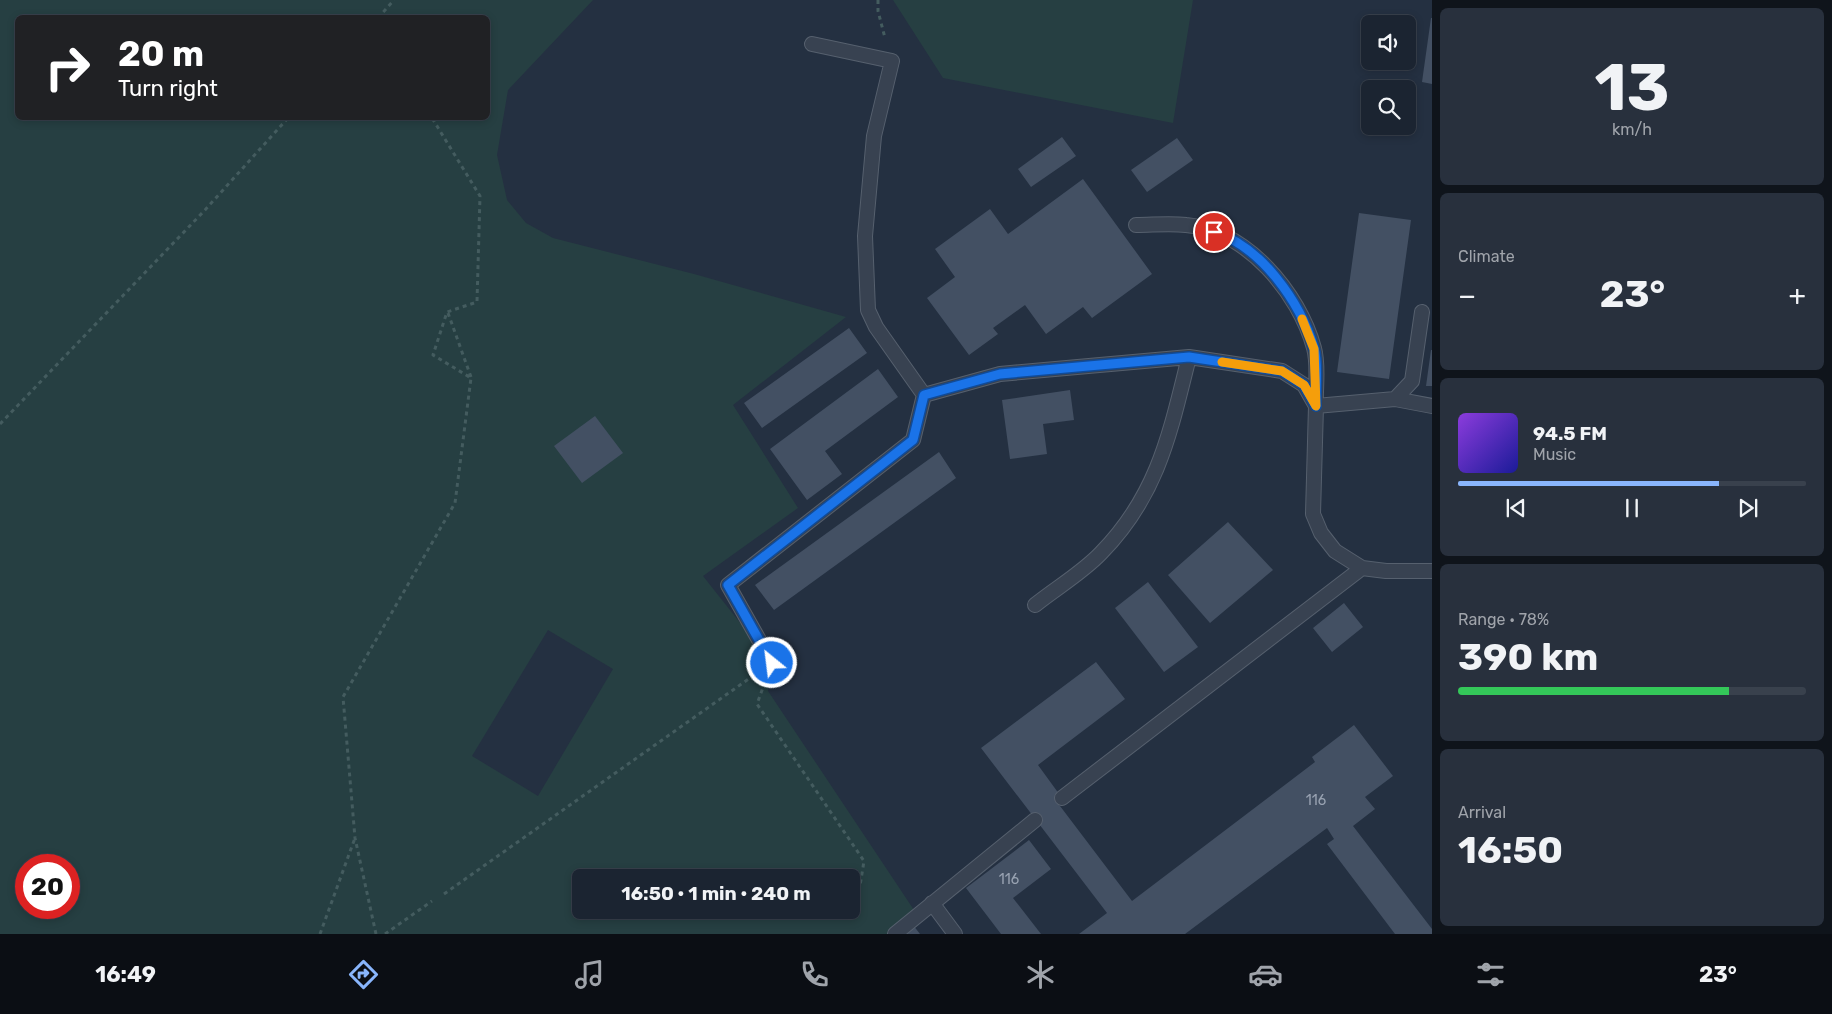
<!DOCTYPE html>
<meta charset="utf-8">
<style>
:root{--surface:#1b2431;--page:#28303d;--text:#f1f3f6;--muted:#a0a4ab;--line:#39414d;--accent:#89b5fc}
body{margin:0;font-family:Rubik,sans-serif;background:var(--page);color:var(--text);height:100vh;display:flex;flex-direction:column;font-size:19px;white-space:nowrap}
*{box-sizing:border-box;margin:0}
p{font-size:16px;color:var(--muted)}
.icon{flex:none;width:28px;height:28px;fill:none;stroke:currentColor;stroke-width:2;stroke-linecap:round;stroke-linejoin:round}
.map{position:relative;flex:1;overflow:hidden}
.side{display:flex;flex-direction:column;gap:8px;padding:8px;background:#0f141b;width:400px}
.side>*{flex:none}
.guide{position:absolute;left:15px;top:15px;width:475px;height:105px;border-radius:8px;box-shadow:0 2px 8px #0003,0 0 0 1px var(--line);background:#202124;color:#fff;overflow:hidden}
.fabs{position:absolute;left:1361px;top:15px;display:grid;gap:10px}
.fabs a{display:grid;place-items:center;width:55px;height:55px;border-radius:8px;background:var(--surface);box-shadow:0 2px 8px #0003,0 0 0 1px var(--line);font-size:25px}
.speed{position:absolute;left:15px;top:854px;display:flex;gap:10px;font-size:25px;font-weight:700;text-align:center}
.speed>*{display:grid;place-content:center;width:65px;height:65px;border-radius:50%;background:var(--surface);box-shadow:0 2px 8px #0003,0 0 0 1px var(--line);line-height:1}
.speed .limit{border:8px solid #d22;background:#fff;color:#111}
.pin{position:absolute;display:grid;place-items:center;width:42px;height:42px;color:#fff;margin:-21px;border:2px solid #fff;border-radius:50%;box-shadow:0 1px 5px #0007}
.me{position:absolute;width:55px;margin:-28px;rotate:331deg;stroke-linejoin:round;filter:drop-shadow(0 0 4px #0008)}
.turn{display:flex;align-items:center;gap:18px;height:105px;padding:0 20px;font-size:22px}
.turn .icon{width:65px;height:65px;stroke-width:2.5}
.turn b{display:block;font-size:35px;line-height:42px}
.big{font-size:38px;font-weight:700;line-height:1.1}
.side .tile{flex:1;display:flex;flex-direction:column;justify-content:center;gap:8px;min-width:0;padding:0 18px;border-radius:8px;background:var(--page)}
.side .dial{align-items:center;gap:0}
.dial b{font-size:65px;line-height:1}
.song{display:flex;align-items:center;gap:15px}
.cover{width:60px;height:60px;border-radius:8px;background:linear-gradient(135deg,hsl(270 70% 55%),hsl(240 70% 35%))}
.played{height:5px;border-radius:2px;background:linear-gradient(90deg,var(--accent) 75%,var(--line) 75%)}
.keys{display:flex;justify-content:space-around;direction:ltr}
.heat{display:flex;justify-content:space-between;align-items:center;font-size:28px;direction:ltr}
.charge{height:8px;border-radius:4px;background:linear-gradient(90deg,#34c759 78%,var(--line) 0)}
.trip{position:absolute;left:572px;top:869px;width:288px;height:50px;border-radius:8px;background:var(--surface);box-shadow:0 2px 8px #0003,0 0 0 1px var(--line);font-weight:700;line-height:50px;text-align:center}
.menu{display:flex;height:80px;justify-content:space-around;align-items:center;background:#0b0e14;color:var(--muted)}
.menu .icon{width:35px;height:35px}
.menu .current{color:var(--accent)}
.menu b{font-size:22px;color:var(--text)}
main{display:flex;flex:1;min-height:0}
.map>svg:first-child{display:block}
</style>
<main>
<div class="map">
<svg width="1432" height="934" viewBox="0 0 1432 934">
<rect width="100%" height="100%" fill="#243041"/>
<path fill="#263f42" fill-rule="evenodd" d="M 0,0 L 593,0 L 508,90 L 497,155 L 507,200 L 526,223 L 553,238 L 694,274 L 846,317 L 733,405 L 798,508 L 703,576 L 772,663 L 768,691 L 916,913 L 889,934 L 0,934 ZM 18,18 L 488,18 L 488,118 L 18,118 ZM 548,630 L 613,669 L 538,796 L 472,756 ZM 26,865 L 69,865 L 69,908 L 26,908 ZM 581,878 L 851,878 L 851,910 L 581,910 Z
M 893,0 L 1193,0 L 1173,123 L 943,78 Z"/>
<path fill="#435063" d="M 1431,18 L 1432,18 L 1432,84 L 1422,82 Z
M 1062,137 L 1076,156 L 1031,187 L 1018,169 Z
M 1177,138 L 1193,160 L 1147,192 L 1131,170 Z
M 1083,179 L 1152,274 L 1092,318 L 1083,307 L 1046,334 L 1025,305 L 993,328 L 998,334 L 969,355 L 927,298 L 955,277 L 935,249 L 990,209 L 1008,234 Z
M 1359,213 L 1411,220 L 1389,379 L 1337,372 Z
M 849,328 L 867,353 L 762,428 L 744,403 Z
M 1431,350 L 1432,350 L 1432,386 L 1426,386 Z
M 878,369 L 898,397 L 825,451 L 842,474 L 807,500 L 770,449 Z
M 1070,390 L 1074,420 L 1043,424 L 1047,454 L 1010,459 L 1002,400 Z
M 595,416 L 623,453 L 582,483 L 554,446 Z
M 939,452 L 956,478 L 774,610 L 755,585 Z
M 1228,522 L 1273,570 L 1210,623 L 1168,575 Z
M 1148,582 L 1198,647 L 1164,672 L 1115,608 Z
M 1344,603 L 1363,627 L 1332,652 L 1313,628 Z
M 1096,662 L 1125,699 L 1038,765 L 1062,798 L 1057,802 L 1132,901 L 1315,762 L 1312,757 L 1354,725 L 1393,776 L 1365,797 L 1375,809 L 1353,826 L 1432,929 L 1432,934 L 1395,934 L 1327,844 L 1334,839 L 1327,828 L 1185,934 L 1079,934 L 1107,913 L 981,748 Z
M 1029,840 L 1051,869 L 1013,898 L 1041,934 L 1001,934 L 966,888 Z
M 913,925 L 920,934 L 901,934 Z"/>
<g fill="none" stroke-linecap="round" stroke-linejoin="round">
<defs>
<path id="lane" d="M 812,44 L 892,61 L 874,136 L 865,236 L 868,310 L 876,327 L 924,395 L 1000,374 L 1189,357 L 1282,371 L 1304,385 L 1316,406 L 1313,514 L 1321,533 L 1335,551 L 1362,568 L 1386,571 L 1432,571
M 1136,225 C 1152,225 1170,223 1186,225 C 1247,230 1299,293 1314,348 C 1319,366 1315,388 1316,406 L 1395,399 L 1412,381 L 1422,312
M 1395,399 L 1432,406
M 1035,605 C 1056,588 1082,573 1101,553 C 1158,495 1170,433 1189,357
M 772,663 L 728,585 L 913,440 L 924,395
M 1062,798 L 1362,568
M 932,903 L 955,934
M 895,934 L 1035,820"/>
</defs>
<use href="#lane" stroke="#56606e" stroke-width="16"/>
<path stroke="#445c5f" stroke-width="3" stroke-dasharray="4 4" stroke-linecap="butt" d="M 878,0 L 878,11 L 885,38
M 378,18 L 394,0
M 448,313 L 471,377
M 0,424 L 205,210 L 288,118
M 765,682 L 757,704 L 864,861 L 860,886 L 851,892
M 444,894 L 757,673
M 849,910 L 850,912
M 320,934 L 355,838
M 376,934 L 355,838 L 343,697 L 455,503 L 471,378 L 433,355 L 447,312 L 477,302 L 480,196 L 432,118
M 385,934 L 432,901"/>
<use href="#lane" stroke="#384251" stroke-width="14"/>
</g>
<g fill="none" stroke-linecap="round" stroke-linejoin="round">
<defs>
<path id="route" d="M 772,663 L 728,585 L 913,440 L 924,395 L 1000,374 L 1189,357 L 1282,371 L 1304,385 L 1316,406 C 1315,388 1319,365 1314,348 C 1300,302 1261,246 1214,232"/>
</defs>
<use href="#route" stroke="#114b97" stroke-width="12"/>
<use href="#route" stroke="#1a73e8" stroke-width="9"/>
<path stroke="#f59e0b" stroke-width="9" d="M 1222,362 L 1282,371 L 1304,385 L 1316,406 L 1314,349 L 1302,319"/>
</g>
<g text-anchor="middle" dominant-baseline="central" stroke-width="5" stroke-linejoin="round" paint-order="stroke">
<g font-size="14" fill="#98a2b1">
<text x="1316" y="800">116</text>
<text x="1009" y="879">116</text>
</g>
</g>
</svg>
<div class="fabs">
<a><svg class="icon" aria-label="sound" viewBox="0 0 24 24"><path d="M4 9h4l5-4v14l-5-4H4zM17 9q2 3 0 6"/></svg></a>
<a><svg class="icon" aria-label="search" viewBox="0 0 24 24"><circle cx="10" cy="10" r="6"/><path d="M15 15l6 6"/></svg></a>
</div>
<div class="speed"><div class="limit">20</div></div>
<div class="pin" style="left:1214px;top:232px;background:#d93025"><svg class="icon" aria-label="arrive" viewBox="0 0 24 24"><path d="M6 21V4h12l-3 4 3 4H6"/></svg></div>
<svg class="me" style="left:772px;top:663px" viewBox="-20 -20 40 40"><circle r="17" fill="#1a73e8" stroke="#fff" stroke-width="3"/><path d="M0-11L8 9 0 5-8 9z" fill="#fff"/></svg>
<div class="trip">16:50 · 1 min · 240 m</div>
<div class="guide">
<div class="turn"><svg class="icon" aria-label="right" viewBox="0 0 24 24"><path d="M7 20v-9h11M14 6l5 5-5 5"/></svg><div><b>20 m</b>Turn right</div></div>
</div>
</div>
<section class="side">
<div class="tile dial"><b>13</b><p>km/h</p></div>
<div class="tile"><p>Climate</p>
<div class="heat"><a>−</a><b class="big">23°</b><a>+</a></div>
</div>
<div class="tile">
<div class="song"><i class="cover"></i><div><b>94.5 FM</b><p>Music</p></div></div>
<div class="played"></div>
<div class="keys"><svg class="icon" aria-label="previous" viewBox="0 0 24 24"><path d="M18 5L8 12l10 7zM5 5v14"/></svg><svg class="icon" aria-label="pause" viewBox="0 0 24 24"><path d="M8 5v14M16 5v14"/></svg><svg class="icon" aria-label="next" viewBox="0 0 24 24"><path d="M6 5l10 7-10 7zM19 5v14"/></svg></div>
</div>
<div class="tile"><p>Range · 78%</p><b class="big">390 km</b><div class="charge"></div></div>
<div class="tile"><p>Arrival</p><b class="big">16:50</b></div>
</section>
</main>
<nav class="menu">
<b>16:49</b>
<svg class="icon current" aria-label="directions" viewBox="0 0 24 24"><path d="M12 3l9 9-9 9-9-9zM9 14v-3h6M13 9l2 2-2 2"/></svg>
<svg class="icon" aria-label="music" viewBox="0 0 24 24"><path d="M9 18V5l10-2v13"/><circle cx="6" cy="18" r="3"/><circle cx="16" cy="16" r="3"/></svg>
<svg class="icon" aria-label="phone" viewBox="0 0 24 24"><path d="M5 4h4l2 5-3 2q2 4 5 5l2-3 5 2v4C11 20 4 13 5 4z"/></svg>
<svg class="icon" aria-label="climate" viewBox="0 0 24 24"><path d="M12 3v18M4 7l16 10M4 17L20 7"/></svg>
<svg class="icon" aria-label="car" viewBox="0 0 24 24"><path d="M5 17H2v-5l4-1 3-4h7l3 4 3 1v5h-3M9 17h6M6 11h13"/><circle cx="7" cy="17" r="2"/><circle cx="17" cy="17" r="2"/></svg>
<svg class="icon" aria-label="filters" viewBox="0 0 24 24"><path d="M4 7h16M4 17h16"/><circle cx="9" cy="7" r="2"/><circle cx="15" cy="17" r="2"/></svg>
<b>23°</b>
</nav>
